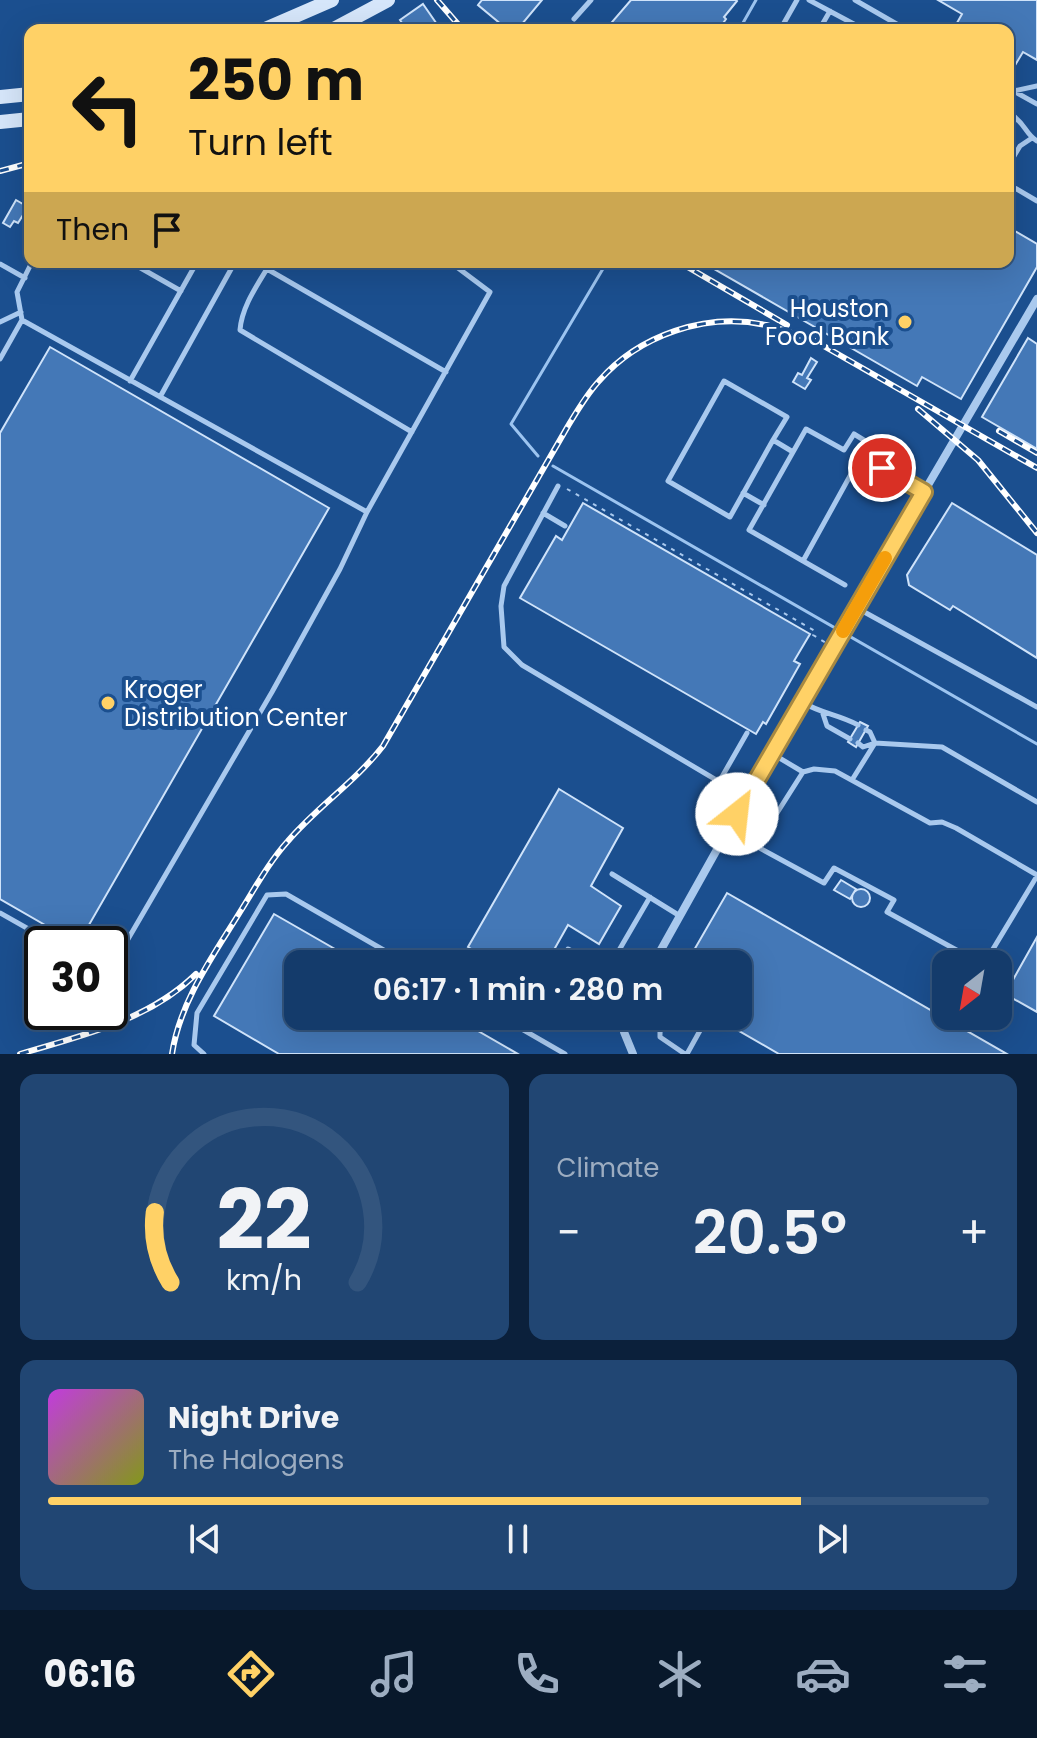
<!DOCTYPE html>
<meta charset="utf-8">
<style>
:root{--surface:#143b6b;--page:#214673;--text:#f1f3f6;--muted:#9dadc1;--line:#33557e;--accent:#ffd166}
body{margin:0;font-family:Poppins,sans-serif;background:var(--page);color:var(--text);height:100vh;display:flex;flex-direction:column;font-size:30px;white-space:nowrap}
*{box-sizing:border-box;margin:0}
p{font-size:26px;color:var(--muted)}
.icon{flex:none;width:44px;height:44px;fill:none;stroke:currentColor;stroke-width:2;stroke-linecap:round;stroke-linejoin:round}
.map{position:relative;height:1054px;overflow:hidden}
.details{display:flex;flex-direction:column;gap:20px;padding:20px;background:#0b203b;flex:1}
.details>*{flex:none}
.hud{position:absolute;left:24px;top:24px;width:990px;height:244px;border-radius:16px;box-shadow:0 8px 32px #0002,0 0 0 2px var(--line);background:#ffd166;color:#111;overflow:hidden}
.needle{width:52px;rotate:211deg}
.controls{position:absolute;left:932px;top:950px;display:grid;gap:16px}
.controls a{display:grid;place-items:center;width:80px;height:80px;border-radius:16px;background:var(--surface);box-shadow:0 8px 32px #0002,0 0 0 2px var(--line);font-size:40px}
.speed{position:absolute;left:24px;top:926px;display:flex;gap:16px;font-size:40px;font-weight:700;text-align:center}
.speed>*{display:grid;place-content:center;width:104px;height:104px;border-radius:50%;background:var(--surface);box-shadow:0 8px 32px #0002,0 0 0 2px var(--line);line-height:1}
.speed .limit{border:4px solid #111;border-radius:12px;background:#fff;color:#111}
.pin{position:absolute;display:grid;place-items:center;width:68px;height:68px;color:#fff;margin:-34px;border:4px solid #fff;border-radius:50%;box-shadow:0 2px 8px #0007}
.me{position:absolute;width:88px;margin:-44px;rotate:29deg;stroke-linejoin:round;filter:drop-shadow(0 0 6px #0008)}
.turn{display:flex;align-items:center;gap:28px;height:168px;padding:0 32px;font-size:36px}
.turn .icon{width:104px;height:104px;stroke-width:2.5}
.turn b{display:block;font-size:56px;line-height:68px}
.then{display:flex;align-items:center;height:76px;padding:0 32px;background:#0003;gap:16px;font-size:30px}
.big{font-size:60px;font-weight:600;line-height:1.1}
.details .widget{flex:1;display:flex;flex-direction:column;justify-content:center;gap:12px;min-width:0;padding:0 28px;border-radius:16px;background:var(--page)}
.details .dial{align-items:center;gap:0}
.dial svg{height:208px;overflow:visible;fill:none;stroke:var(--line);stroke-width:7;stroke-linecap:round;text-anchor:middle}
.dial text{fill:var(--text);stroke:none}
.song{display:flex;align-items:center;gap:24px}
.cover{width:96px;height:96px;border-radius:12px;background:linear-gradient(135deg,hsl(290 70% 55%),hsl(70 70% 35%))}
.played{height:8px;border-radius:4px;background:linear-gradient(90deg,var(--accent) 80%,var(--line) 80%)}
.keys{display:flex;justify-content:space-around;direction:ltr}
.heat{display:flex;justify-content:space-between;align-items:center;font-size:44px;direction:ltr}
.details .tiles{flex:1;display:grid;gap:20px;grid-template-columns:1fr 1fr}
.widget:last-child{grid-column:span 2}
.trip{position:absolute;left:284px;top:950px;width:468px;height:80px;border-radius:16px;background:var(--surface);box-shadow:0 8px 32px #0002,0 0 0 2px var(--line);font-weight:600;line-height:80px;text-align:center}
.tabs{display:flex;height:128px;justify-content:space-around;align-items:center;background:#08182b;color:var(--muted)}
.tabs .icon{width:56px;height:56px}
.tabs .active{color:var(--accent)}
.tabs b{font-size:36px;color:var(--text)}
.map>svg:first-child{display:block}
</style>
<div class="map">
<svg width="1037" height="1054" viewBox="0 0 1037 1054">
<rect width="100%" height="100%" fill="#1b4f8f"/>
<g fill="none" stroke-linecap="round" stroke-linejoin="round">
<path stroke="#9cc4f0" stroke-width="3" d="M 739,30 L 756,0
M 538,456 L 511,424 L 607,262
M 553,466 L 1037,744"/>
</g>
<path fill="#4478b7" stroke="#cfe3fa" stroke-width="2" d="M 482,0 L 542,0 L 517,30 L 508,30 L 478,5 Z
M 631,0 L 736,0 L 737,1 L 724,17 L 726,19 L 718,30 L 622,30 L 612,22 Z
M 938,0 L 1037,0 L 1037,60 L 1023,52 L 1008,77 L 1008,30 L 953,30 L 962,14 Z
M 423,4 L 441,30 L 407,30 L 400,20 Z
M 16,200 L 28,207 L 18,223 L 14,221 L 10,227 L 3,223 Z
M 1008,227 L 1037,244 L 1037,267 L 961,399 L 922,377 L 917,386 L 702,262 L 1008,262 Z
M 1028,338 L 1037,344 L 1037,449 L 982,417 Z
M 50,347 L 329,508 L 78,944 L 0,899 L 0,433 Z
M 811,358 L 817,362 L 807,378 L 811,380 L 805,389 L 793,382 L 798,373 L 802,375 Z
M 583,503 L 810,634 L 794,661 L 800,664 L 766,724 L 763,722 L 756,734 L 520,598 L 556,536 L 562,540 Z
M 952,503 L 1037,555 L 1037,658 L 953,606 L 950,610 L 909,585 L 907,575 Z
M 860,722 L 868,726 L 856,747 L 848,742 Z
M 559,789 L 623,828 L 591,886 L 621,906 L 599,944 L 568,925 L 546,964 L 497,964 L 468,947 Z
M 841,880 L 856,889 L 850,899 L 834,890 Z
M852 898a9 9 0 1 1 18 0a9 9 0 1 1-18 0Z
M 727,893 L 1007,1054 L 779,1054 L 713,1016 L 738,1016 L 738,964 L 686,964 Z
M 274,914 L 361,964 L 298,964 L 298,1016 L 452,1016 L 518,1054 L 279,1054 L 214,1016 Z
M 1037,937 L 1037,1012 L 1005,994 Z"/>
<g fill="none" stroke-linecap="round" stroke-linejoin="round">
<path stroke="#a9c9ee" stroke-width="2" stroke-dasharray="4 6" stroke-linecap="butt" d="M 567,489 L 815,631 L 813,635 L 826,643"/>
<path stroke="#a9c9ee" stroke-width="5" d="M 809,0 L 865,30
M 855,0 L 907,30
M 574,19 L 591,0
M 780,30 L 797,0
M 819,30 L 830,11
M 1008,88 L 1037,104
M 1014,91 L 1037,86
M 1008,112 C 1025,122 1025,134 1037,141
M 1008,166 L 1020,146 L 1032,138
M 1008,184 L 1037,201
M 130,262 L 181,291
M 271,262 C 259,283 242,305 240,330 L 412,432
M 0,264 L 25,278
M 267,269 L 446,372
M 22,320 L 367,512
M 0,322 L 21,312
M 0,359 L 22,320 L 17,292 L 32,262
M 130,381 L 197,262
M 160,397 L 235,262
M 773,440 L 730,517 L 668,481 L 724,381 L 787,417 L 773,440 L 793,452
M 861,456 L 867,442 L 854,434 L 844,450 L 806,429 L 749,530 L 803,561 L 861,456 L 923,492
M 558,486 L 504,586 L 501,606 L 504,647 L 522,665 L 745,797
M 743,493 L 764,505
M 543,513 L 565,526
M 803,561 L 845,585
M 857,608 L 1037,707
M 802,702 C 822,714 837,714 858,725
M 823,714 L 827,726 L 850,739
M 858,743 L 863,747 L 875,743 L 942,747 L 1037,802
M 771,753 L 803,772
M 852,780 L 875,743 L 870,732 L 866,730
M 719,782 L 747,733
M 728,831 L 824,883 L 834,868 L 894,900 L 887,912 L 982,964
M 756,846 L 803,772 L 814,769 L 835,771 L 930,823 L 942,822 L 956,828 L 1037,875
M 612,874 L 680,916
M 0,913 L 55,944
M 568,949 L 595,964
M 110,963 L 117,958 L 272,692 L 340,569 L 367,512 L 490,292 L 450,262
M 611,964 L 650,897
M 984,964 L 1037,876
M 499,1016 L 565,1054
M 670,1016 L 660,1032 L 660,1037 L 685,1054
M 204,1054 L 194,1045 L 197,1013 L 267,895 L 286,894 L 408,964
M 687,1054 L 707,1018"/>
<path stroke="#a9c9ee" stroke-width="8" d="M 653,964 L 771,753 L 1037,299
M 625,1016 L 624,1032 L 633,1054"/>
<path stroke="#d6e6fa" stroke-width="14" d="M 263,30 L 332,0
M 332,30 L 388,0
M 0,97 L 30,94
M 0,122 L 30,119"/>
<defs>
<path id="rail" d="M 437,0 L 463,30
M 0,171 L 30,163
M 679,262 L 787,325
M 815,341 L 1037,468
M 918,409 L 978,460 L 1037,533
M 999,431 L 1037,453
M 20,1054 C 82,1035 148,1021 196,974
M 172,1054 C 180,1001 213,956 240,912 C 255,888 269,862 288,841 C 317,807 355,782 383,746 L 568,426 C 577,411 587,394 599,381 C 639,335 706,312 766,325 C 786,330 805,338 824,346"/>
</defs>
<use href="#rail" stroke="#fff" stroke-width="6"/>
<use href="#rail" stroke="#1b4f8f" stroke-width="3" stroke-dasharray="9" stroke-linecap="butt"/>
</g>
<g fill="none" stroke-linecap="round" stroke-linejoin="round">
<defs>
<path id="route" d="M 737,814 L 924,492 L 882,468"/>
</defs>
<use href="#route" stroke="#a68842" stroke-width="20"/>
<use href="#route" stroke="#ffd166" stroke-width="14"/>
<path stroke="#f59e0b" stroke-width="14" d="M 843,631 L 885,558"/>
</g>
<g fill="#ffd166" stroke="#1b4f8f" stroke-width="3">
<circle cx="905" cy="322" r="8"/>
<circle cx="108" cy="703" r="8"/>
</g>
<g text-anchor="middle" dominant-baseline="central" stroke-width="8" stroke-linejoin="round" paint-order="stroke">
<g font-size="24" fill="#fff" stroke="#1b4f8f" text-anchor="end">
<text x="889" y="308">Houston<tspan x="889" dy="28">Food Bank</tspan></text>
<text x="124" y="689" text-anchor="start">Kroger<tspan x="124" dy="28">Distribution Center</tspan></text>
</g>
</g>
</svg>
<div class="controls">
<a><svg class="needle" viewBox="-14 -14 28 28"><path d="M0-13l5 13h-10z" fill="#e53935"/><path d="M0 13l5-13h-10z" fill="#9dadc1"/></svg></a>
</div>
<div class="speed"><div class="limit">30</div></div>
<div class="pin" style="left:882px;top:468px;background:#d93025"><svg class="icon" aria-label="arrive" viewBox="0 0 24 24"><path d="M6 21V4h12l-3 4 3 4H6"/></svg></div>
<svg class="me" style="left:737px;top:814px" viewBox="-20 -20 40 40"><circle r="19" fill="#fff"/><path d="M0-13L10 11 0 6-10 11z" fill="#ffd166"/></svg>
<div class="trip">06:17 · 1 min · 280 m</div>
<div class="hud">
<div class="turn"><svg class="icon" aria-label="left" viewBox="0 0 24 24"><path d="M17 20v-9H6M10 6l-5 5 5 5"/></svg><div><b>250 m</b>Turn left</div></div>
<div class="then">Then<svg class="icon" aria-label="arrive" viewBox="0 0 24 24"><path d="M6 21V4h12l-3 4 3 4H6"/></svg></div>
</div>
</div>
<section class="details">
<div class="tiles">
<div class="widget dial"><svg viewBox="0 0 100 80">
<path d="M14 69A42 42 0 1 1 86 69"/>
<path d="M14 69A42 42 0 0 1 8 42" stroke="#ffd166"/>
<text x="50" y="56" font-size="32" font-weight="700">22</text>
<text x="50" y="72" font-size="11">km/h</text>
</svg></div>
<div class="widget"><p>Climate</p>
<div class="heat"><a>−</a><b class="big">20.5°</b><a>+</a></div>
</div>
<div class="widget">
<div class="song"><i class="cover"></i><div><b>Night Drive</b><p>The Halogens</p></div></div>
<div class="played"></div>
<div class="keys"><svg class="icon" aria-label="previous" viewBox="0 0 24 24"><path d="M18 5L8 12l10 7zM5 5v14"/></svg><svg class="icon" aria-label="pause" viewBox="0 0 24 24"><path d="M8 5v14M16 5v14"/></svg><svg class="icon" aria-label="next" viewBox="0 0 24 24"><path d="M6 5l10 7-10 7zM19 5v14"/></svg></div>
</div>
</div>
</section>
<nav class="tabs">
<b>06:16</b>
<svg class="icon active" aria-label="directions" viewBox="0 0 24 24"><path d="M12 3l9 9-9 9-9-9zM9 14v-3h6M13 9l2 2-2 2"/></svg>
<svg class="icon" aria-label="music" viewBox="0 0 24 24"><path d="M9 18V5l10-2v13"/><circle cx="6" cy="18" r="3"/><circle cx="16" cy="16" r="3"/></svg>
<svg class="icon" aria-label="phone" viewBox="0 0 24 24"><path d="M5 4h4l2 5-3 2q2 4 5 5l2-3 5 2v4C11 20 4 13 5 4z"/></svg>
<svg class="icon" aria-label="climate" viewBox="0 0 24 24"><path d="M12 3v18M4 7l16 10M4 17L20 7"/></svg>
<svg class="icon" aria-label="car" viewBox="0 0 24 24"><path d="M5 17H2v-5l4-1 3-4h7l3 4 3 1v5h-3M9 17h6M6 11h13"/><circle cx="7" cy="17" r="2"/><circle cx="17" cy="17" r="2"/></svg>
<svg class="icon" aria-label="filters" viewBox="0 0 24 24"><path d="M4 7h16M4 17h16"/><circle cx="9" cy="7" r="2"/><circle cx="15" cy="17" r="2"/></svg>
</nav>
